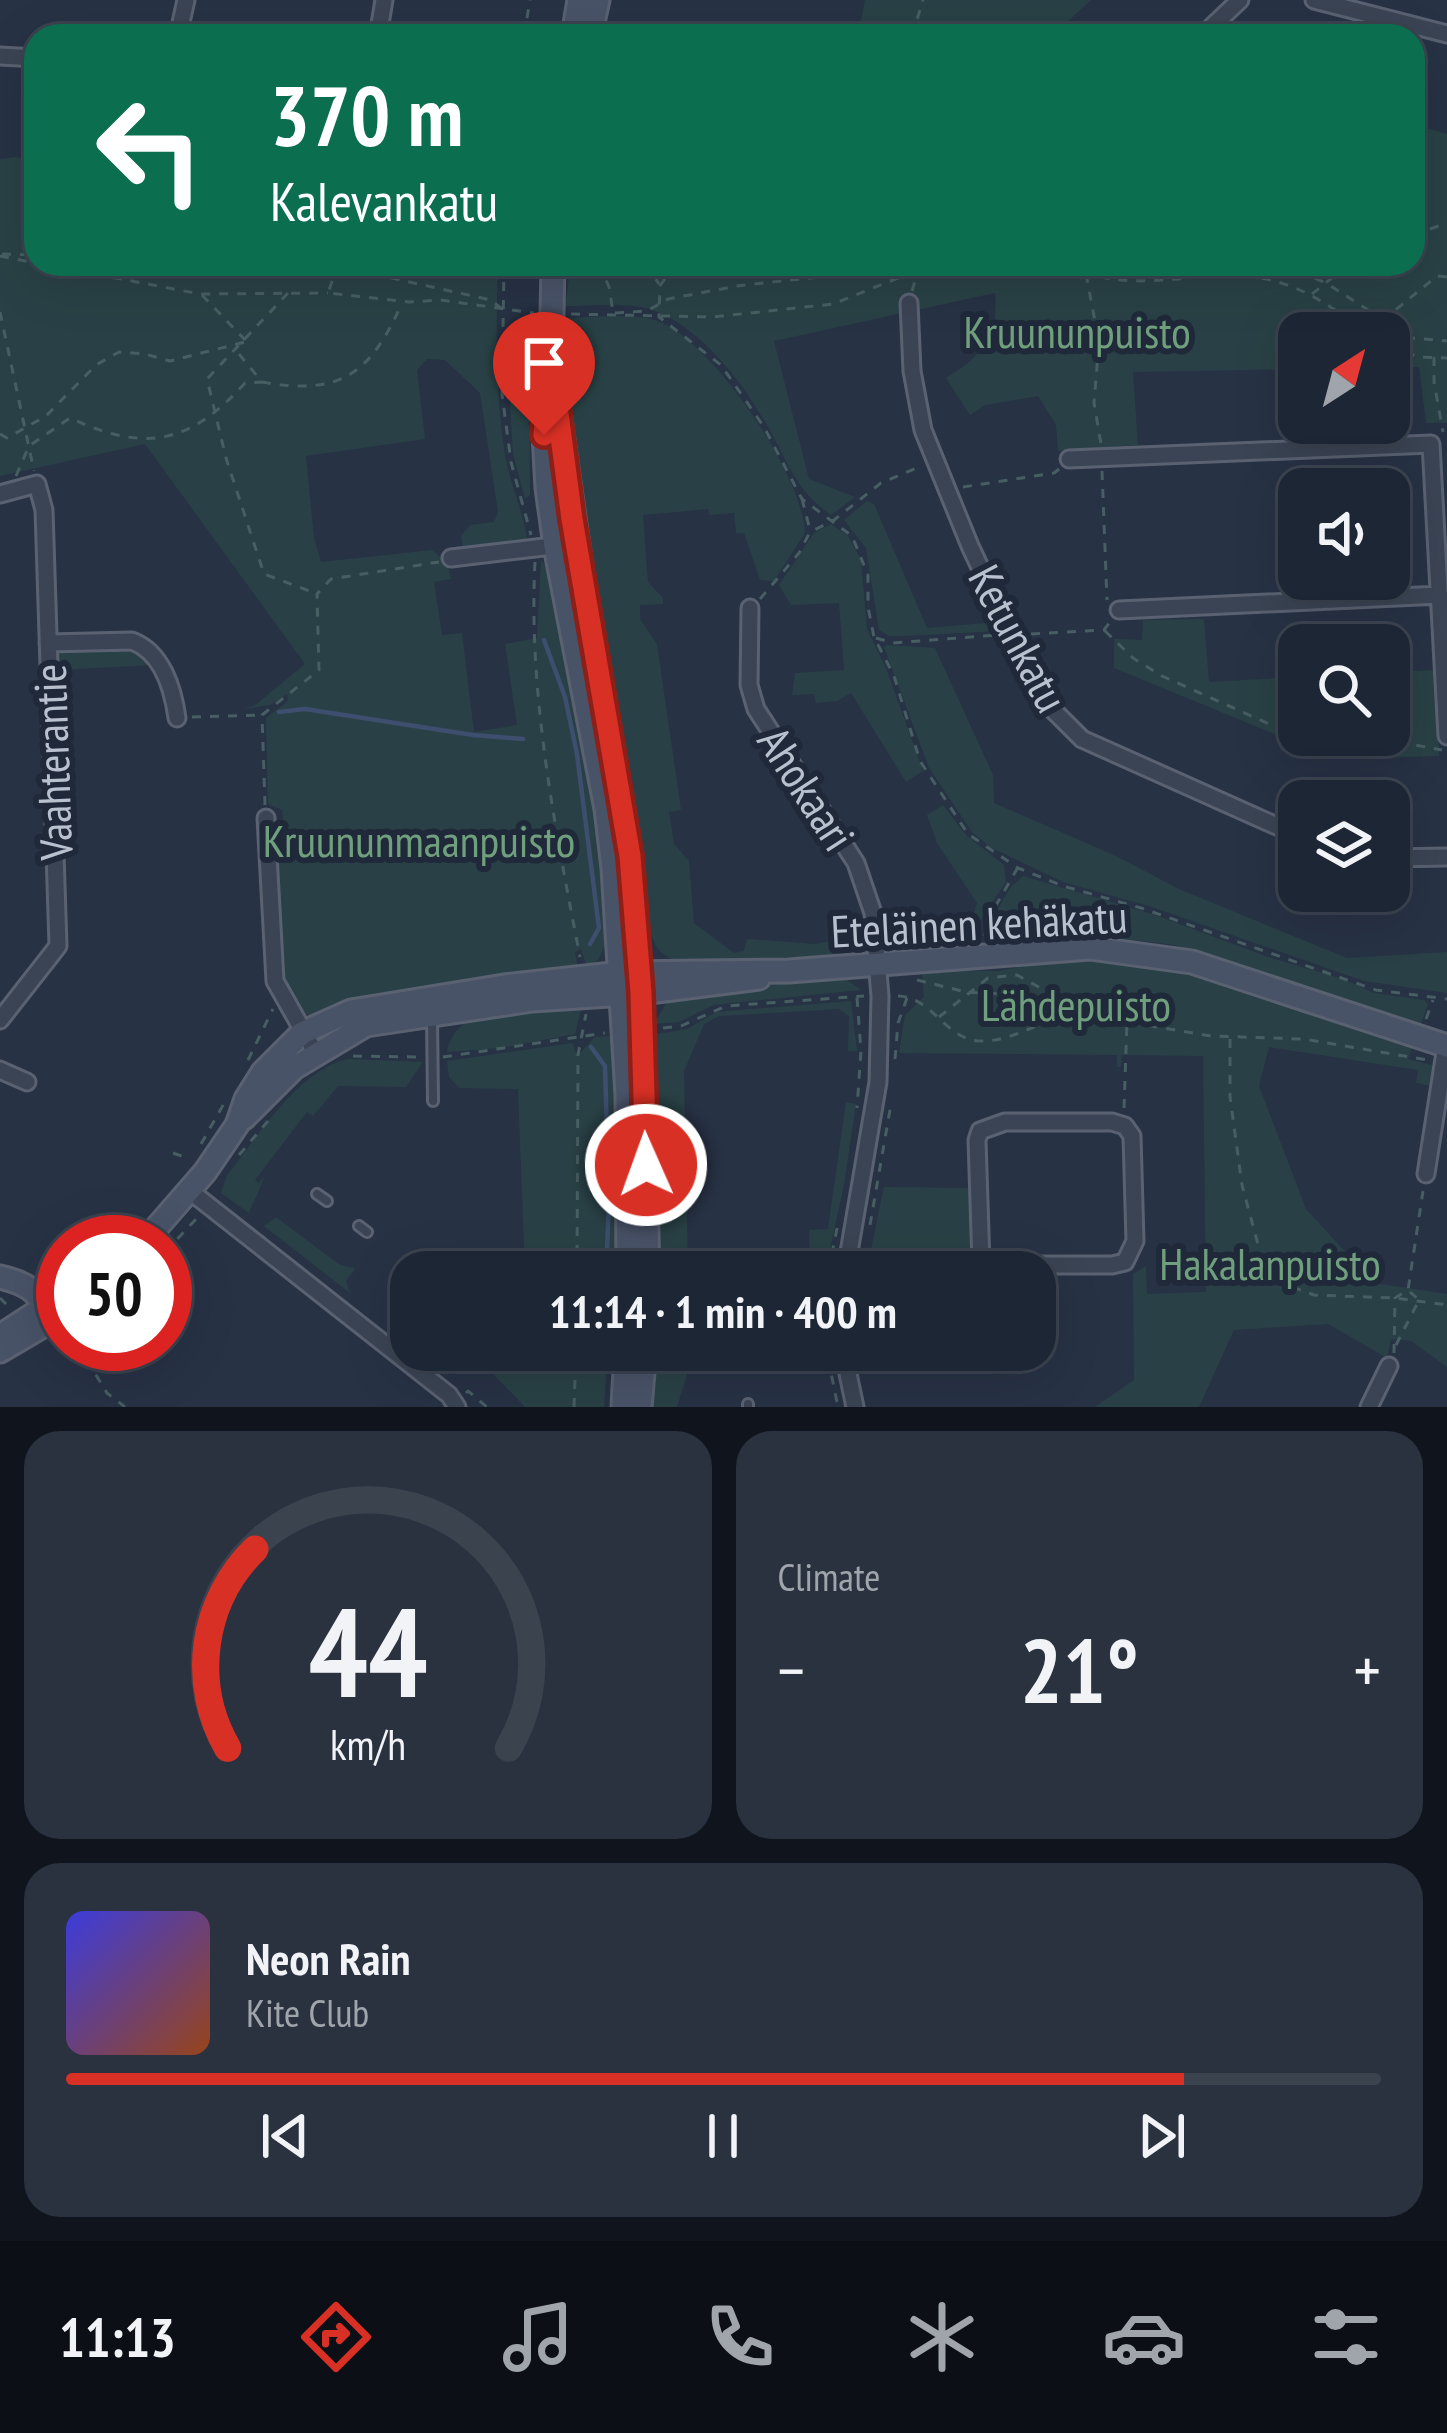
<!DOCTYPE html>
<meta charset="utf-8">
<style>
:root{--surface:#1d2634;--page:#2a3240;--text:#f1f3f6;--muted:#a0a5ac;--line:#3b434f;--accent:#d93025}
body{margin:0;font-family:"PT Sans Narrow",sans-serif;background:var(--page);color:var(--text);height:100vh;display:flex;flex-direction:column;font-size:45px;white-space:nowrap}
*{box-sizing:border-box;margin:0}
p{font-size:39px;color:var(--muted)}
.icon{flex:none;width:66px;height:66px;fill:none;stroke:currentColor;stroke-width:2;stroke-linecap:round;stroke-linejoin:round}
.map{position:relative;height:1407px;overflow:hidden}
.panel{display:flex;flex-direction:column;gap:24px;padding:24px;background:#10151d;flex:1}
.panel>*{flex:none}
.guide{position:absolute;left:24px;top:24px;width:1401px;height:252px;border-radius:36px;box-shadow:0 12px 48px #0002,0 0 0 3px var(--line);background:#0b6e4f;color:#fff;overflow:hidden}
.needle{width:78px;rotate:36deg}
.controls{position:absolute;left:1278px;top:312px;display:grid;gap:24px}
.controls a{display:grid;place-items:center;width:132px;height:132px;border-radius:24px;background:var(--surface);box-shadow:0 12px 48px #0002,0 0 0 3px var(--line);font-size:60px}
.speed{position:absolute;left:36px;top:1215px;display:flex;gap:24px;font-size:60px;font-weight:700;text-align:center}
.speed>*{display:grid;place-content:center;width:156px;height:156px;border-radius:50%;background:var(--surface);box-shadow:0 12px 48px #0002,0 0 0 3px var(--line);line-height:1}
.speed .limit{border:18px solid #d22;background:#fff;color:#111}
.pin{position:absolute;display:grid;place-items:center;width:102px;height:102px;color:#fff;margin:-123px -51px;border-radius:50% 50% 50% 0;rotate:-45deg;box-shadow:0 0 12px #0007}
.pin .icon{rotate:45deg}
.me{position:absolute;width:132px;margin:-66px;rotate:358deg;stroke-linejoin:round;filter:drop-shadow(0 0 9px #0008)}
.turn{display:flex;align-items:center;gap:42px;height:252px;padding:0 48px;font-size:54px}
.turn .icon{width:156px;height:156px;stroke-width:2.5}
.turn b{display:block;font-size:84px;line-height:102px}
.big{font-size:90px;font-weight:700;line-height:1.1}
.panel .card{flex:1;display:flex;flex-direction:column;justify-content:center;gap:18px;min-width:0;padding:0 42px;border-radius:36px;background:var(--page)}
.panel .dial{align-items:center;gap:0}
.dial svg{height:312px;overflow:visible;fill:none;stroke:var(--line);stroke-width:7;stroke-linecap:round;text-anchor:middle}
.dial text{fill:var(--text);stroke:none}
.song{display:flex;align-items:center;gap:36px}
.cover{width:144px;height:144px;border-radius:18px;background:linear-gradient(135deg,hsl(240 70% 55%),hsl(20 70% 35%))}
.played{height:12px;border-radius:6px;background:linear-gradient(90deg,var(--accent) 85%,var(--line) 85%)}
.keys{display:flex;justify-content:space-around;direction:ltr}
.heat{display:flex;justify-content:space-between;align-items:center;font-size:66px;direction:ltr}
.panel .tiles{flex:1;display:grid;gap:24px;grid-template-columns:1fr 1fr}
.card:last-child{grid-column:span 2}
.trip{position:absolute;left:390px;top:1251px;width:666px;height:120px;border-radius:36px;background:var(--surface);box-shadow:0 12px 48px #0002,0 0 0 3px var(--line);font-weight:700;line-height:120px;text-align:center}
.dock{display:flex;height:192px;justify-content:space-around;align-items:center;background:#0c0f15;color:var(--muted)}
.dock .icon{width:84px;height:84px}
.dock .selected{color:var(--accent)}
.dock b{font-size:54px;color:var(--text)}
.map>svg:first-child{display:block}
</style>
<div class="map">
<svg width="1447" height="1407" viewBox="0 0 1447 1407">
<rect width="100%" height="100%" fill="#273245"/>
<path fill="#294146" d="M 865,0 L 1091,0 L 1052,36 L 858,36 Z
M 1413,124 L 1447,134 L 1447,423 L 1426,423 L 1419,367 L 1389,367 L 1389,333 L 1299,333 L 1299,369 L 1133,372 L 1138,445 L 1058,451 L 1056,425 L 1038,396 L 985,405 L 970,415 L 946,378 C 983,355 999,337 995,293 L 774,341 L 809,479 L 855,497 L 831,515 C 795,490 788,462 767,425 C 742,381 694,317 640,307 C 617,303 589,306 565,306 L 571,264 L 1413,264 Z
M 16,157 L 36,161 L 36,264 L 498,264 C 496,329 495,391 505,455 C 510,484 523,510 527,539 L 522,544 L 466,551 L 463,548 L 461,536 L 470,525 L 494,522 L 498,512 L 480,393 L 445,360 L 427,359 L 417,370 L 425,439 L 306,456 L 314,538 L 321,562 L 432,550 L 447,563 L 451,579 L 434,582 L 442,635 L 462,633 L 474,732 L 517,725 L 505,644 L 537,638 L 541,560 L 547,567 L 590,773 L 604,866 L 609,937 L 598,960 L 587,967 L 581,949 L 575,952 L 578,969 L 318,1018 C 272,1014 274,892 275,856 C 276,840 286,826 282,810 L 268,804 L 266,718 L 288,701 L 287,694 L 270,705 L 242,709 L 254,706 L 305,664 L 145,444 L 0,476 L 0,159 Z
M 564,318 C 592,318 632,312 658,321 C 713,342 803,475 805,533 L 774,581 L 760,580 L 744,533 L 736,533 L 734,513 L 709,515 L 708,509 L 643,515 L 648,582 L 663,598 L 663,604 L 640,605 L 640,619 L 657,644 L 681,810 L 669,812 L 674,844 L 689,861 L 694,923 L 734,953 L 744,951 L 747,939 L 815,944 L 841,939 L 845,926 L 866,928 L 861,946 L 854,952 L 798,958 L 683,962 C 670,959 660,955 654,942 C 642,916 649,880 643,852 C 606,677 570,497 564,318 Z
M 507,351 L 529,386 L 530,495 L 525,499 L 513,454 Z
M 867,501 L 874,504 L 927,628 L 997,622 L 1000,631 L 903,636 L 889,636 L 879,630 L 866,548 L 844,520 Z
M 831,524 L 848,536 L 861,560 L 867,629 L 886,668 L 923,771 L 906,782 L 851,693 L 837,701 L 816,703 L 814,694 L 792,695 L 795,673 L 844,670 L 839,603 L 791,605 L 779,585 L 814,533 Z
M 1204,619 L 1209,682 L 1299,677 L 1299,735 L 1389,735 L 1389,672 L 1435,670 L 1439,756 L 1335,759 L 1114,668 L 1114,639 L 1142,640 L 1143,620 Z
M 887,645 L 935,648 L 993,775 L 994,803 L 1116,856 L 1179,889 L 1347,958 L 1447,952 L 1447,993 L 1364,981 L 1152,907 L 1063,882 L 990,847 L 972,832 L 929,768 L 884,647 Z
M 132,649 L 140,651 L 153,665 L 55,670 L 54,650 Z
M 943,805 L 966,835 L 1004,865 L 1006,882 L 979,922 L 898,929 L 897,922 L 973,915 L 977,903 L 937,843 L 927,815 Z
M 1023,876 L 1155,915 L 1271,958 L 1343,979 L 1374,993 L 1424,1000 L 1428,1004 L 1420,1026 L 1174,945 L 1108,937 L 982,936 L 1010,888 Z
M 1081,955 L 1190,969 L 1413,1046 L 1408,1059 L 1435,1066 L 1432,1086 L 1416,1083 L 1418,1070 L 1269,1047 L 1259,1086 L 1306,1209 L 1374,1283 L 1447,1294 L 1447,1367 L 1411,1341 L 1391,1339 L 1387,1358 L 1328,1324 L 1234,1330 L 1199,1407 L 1095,1407 L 1134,1380 L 1133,1274 L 1146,1266 L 1147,1294 L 1206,1292 L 1203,1056 L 1122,1055 L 1121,1067 L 1117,1067 L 1117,1055 L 899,1053 L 905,1015 L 924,997 L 922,969 L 999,971 Z
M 844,978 L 861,990 L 713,1005 L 679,1022 L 654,1024 L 667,1002 L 685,995 L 780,981 Z
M 851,1001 L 857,1051 L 848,1051 L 849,1016 L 839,1009 L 719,1016 L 704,1024 L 684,1071 L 688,1272 L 656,1272 L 657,1146 L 652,1035 L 687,1029 L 716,1012 Z
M 582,1005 L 575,1034 L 501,1048 L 447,1052 C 456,998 540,1008 582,1005 Z
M 616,1036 L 620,1080 L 614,1272 L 525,1272 L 518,1089 L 459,1088 L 449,1077 L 447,1061 L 573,1043 L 575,1052 L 581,1052 L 595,1037 Z
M 347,1059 L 423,1062 L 406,1087 L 338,1086 L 313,1116 L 307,1112 L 255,1180 L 258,1183 L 265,1176 L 249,1213 L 221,1193 L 227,1175 C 259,1136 296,1072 347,1059 Z
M 846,1102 L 856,1104 L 844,1185 L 825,1272 L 810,1272 L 809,1230 L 828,1229 Z
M 884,1187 L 969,1188 L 971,1248 L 959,1258 L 869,1259 Z
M 276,1217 L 340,1265 L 355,1268 L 346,1281 L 350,1293 L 264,1226 Z
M 476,1350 L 608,1350 L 604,1407 L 525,1407 L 473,1353 Z
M 656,1350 L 695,1350 L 677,1407 L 650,1407 Z"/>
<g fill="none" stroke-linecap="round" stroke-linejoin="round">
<path stroke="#3d4e6e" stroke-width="4.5" d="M 544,640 L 565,697 L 577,754 L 599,928 L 590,944
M 279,712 L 305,709 L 473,735 L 523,739
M 591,1047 L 605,1066 L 609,1204 L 606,1272"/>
<defs>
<path id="lane" d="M 432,1017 L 433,1101
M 317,1194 L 327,1201
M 359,1226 L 367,1232
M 748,1404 L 748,1407"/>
<path id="street" d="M 1314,0 L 1447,34
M 178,36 L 186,0
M 378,36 L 384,0
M 1202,36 L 1240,0
M 0,56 L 36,58
M 909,303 L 912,371 L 923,430 L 970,546 L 1042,699 L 1082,739 L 1299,836
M 1069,459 L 1431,444 L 1447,736
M 0,494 L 37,484 L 44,510 L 58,946 L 0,1020
M 451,558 L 561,545
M 750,608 L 749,685 L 756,709 L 856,863 L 873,913 L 880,996 L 878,1082 L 846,1270
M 1119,610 L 1440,595
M 48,643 L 132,641 C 162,652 173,689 177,718
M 266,818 L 275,981 L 315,1052
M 1389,858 L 1447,857
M 0,1070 L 27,1082
M 1426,1174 L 1446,1046
M 190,1191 L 449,1395 L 457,1407
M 847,1265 L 1112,1265 L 1125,1262 L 1135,1241 L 1132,1136 L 1125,1126 L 1112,1122 L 1005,1122 L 980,1131 L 977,1140 L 981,1264
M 843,1350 L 855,1407
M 1369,1407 L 1389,1366"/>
<path id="secondary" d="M 573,36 L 579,0
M 590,36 L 598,0
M 553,264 L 551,361 L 544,435 L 547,488 L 555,546 L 606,809 L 613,868 L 627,1095 L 628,1272
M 556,391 L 590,629 L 630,856 L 641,993 L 648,1272
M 244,1118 L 294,1068 L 366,1025 L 532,1000 L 641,993 L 759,978
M 144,1242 L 205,1172 L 237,1125 L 246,1099 L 263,1072 L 302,1033 L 351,1011 L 504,986 L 621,973 L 789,971 L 1090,948 L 1192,962 L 1447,1046
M 0,1277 C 22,1282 41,1290 46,1315
M 0,1336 L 63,1295
M 0,1351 L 63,1314
M 623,1407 L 626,1350
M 640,1407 L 645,1350"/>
</defs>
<use href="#lane" stroke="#5a6272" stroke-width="14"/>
<use href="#street" stroke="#5a6272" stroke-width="21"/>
<use href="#secondary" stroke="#5a6272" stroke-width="27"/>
<path stroke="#475e62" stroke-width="3" stroke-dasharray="9 9" stroke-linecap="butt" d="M 524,36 L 530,0
M 912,36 L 923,0
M 1413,235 L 1447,223
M 2,254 L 36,255
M 0,256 L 36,263
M 42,264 L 200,294 L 328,293
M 284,264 L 337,266 L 491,300 L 502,309
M 338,264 L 328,293 L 409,302 L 441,300 L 534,313
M 504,264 L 502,394 L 511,462 L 531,535
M 599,264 L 609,287 L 613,312
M 646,264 L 659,284
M 675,264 L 660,286 L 659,317 L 721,365 L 764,427 L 802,499 L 852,536 L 868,575 L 868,607 L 874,637 L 894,676 L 920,761 L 968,834 L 1018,868 L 1063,886 L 1141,908 L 1376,990 L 1447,999
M 1067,264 C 1137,302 1208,261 1278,282 C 1312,292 1338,311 1366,333
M 1282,264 L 1326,283 L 1412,338 L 1447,341
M 1086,274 L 1099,342 L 1094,403 L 1101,444
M 912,291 L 920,264
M 288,293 L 207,379 L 226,458 L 264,574 L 315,593
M 1312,294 L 1349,264
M 202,295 L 245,340
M 0,312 L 34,471
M 615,313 L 647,311 L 668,299 L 737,286 L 873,271 L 891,264
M 571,314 L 713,317 L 833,304 L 933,264
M 1382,321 L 1437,276 L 1447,277
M 505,341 L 531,377
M 1389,346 L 1419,357 L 1447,358
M 239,354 L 262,382 C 340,396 370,375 402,303
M 1434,357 L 1434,382 L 1443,432
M 0,434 L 7,438 L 46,416 L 96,365 L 119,352 L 145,354 L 170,361 L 245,342
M 1102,471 L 1107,600
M 16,476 L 29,446 L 70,418 C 145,453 190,444 245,383 L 262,382
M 963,487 L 1054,473 L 1059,469
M 802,499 L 810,530
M 535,562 C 528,693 555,828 580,957
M 760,599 L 799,553 L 810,532 L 834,520 L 881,483 L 919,467
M 1105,631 L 1133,658 L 1162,676 L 1314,744 L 1404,743 L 1442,750
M 1031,634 L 1104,630 L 1112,619
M 876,638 L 893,643 L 997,635
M 192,717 L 261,715
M 265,805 L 262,715 L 319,670 L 317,594 L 331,579 L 439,562
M 913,946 L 911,933 L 985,924 L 1017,869
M 917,980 L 966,992 L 1023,995 L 1054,1017
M 898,996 C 933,997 946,1041 981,1041 C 1012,1042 1043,1019 1074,1013 L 1211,1036 L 1303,1039 L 1428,1060
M 857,998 L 861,1051 L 857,1108
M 939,1017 L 988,978 L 1017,975 L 1080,1010
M 1426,1019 L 1433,1000
M 663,1028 L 681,1026 L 726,1006 L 864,996
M 1230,1039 L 1230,1097 L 1242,1185 L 1267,1278 L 1314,1295 L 1395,1298 L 1447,1305
M 353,1056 L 421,1057
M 443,1057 L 605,1033
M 895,1059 L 898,1023 L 907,998
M 248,1060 L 273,1009
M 1124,1108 L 1127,1022
M 201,1144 L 226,1100
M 173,1153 L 190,1159
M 239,1155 L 268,1121
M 870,1225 L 891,1104
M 117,1242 L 127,1233
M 165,1252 L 198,1217
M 577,1272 L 578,1055 L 586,1014
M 828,1272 L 838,1224
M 0,1298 L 6,1304
M 77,1344 L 107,1393 L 125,1407
M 1396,1345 L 1419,1300 L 1410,1292
M 1394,1353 L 1395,1298 L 1408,1290 L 1423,1191
M 828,1358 L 838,1407
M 466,1393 L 468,1391 L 487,1407
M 574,1407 L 576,1350"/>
<use href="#lane" stroke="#3b4454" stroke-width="8"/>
<use href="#street" stroke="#3b4454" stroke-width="15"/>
<use href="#secondary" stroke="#495368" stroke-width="21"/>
</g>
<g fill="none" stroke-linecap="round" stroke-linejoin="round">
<defs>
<path id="route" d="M 544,435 L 551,361 L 572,519 L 630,856 L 641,993 L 646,1165"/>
</defs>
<use href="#route" stroke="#8d1f18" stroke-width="30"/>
<use href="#route" stroke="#d93025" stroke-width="21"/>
</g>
<g text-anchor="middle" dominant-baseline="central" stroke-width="12" stroke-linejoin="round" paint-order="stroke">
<g font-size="45" fill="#709f7d" stroke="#20293a">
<text x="1077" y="331">Kruununpuisto</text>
<text x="419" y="840">Kruununmaanpuisto</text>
<text x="1076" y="1004">Lähdepuisto</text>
<text x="1270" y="1263">Hakalanpuisto</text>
</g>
<g font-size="45" fill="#b9c0ce" stroke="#20293a">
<text transform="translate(1019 638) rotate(62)">Ketunkatu</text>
<text transform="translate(52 762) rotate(-92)">Vaahterantie</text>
<text transform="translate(807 788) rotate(57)">Ahokaari</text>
<text transform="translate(979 923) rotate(-3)">Eteläinen kehäkatu</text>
</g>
</g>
</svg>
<div class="controls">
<a><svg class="needle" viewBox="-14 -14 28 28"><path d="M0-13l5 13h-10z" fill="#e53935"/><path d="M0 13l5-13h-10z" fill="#a0a5ac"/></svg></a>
<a><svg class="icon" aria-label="sound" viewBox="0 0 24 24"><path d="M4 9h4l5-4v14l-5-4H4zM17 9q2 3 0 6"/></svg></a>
<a><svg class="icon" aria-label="search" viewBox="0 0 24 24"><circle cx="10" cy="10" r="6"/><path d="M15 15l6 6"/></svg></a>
<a><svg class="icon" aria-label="layers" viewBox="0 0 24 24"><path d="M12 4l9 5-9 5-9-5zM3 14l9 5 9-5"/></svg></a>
</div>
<div class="speed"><div class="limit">50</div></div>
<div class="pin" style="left:544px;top:435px;background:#d93025"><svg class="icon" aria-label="arrive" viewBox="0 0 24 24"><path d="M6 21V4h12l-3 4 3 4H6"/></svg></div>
<svg class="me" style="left:646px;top:1165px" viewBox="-20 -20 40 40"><circle r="17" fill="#d93025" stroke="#fff" stroke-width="3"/><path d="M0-11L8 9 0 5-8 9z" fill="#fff"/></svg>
<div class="trip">11:14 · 1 min · 400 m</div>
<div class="guide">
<div class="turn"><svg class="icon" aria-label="left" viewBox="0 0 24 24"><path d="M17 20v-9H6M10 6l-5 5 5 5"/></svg><div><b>370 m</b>Kalevankatu</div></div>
</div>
</div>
<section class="panel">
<div class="tiles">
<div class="card dial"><svg viewBox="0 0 100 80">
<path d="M14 69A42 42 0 1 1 86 69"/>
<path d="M14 69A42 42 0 0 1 21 18" stroke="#d93025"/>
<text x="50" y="56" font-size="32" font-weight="700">44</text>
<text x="50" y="72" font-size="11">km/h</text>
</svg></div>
<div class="card"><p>Climate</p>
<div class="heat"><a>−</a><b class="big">21°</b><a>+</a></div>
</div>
<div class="card">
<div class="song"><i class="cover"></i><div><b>Neon Rain</b><p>Kite Club</p></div></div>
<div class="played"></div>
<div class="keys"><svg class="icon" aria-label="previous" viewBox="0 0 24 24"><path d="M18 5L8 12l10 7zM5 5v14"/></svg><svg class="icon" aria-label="pause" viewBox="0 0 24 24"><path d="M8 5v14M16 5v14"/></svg><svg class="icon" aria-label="next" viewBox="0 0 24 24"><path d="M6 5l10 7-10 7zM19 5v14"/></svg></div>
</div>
</div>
</section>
<nav class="dock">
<b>11:13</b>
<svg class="icon selected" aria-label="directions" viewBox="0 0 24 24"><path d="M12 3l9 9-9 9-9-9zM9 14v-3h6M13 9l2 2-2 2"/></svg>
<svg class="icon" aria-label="music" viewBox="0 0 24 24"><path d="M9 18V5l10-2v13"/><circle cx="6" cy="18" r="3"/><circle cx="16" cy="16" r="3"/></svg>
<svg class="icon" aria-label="phone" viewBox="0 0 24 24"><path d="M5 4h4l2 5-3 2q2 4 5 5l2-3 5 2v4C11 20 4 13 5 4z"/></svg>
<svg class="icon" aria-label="climate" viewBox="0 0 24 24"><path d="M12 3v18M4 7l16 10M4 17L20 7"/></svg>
<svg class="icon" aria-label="car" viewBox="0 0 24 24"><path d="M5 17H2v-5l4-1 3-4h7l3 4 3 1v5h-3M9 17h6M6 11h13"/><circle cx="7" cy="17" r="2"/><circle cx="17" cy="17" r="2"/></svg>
<svg class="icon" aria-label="filters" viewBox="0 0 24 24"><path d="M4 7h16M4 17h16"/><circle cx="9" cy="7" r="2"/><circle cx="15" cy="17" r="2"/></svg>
</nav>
